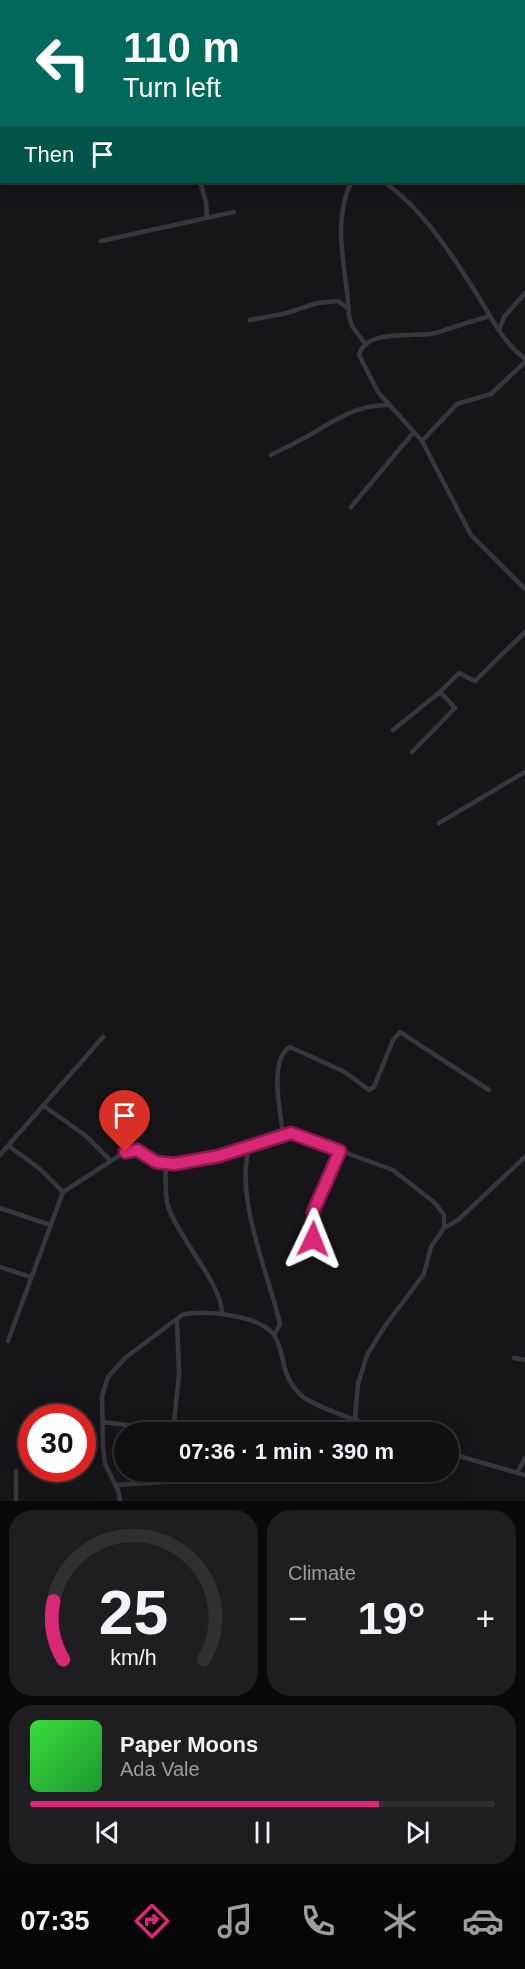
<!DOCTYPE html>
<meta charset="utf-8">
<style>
:root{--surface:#101012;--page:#1e1e20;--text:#f1f3f6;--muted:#9c9d9f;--line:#303032;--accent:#db2777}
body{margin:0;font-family:Helvetica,sans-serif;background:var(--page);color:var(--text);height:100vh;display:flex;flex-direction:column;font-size:22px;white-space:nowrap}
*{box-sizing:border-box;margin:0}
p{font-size:20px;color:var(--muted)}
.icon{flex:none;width:33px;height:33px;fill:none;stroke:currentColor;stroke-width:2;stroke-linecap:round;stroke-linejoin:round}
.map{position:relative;height:1501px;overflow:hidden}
.side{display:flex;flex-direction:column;gap:9px;padding:9px;background:#09090a;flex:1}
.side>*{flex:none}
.guide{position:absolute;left:0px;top:0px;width:525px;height:183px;box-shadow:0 6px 24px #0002,0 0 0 2px var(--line);background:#00695c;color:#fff;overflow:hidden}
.speed{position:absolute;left:18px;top:1404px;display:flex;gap:12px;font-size:30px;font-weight:700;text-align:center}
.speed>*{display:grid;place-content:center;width:78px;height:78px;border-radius:50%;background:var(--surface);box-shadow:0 6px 24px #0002,0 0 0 2px var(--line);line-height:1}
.speed .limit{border:9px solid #d22;background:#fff;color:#111}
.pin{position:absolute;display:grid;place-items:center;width:51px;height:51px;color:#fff;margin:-62px -26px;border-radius:50% 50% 50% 0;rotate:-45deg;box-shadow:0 0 6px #0007}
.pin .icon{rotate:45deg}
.me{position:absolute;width:66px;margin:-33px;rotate:2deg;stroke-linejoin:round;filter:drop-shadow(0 0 4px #0008)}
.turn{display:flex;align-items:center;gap:21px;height:126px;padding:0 24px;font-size:27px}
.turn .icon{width:78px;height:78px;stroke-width:2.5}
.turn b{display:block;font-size:42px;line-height:51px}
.then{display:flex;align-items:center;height:57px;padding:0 24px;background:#0003;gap:12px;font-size:22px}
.big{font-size:45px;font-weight:700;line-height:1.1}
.side .tile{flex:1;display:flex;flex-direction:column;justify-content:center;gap:9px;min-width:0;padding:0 21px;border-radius:24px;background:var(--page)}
.side .dial{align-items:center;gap:0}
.dial svg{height:156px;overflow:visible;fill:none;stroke:var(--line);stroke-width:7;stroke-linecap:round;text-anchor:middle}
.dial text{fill:var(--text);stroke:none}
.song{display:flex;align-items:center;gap:18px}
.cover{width:72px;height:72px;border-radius:9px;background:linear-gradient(135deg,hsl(120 70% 55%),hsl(130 70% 35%))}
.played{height:6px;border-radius:3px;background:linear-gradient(90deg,var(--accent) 75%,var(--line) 75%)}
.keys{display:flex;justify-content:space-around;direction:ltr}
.heat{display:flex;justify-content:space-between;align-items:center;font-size:33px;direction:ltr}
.side .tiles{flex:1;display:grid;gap:9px;grid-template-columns:1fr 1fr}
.tile:last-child{grid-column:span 2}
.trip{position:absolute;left:114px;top:1422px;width:345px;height:60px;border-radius:30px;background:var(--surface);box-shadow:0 6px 24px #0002,0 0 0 2px var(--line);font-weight:700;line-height:60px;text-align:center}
.menu{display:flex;height:96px;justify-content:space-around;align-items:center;background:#060607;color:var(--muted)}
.menu .icon{width:42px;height:42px}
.menu .selected{color:var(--accent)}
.menu b{font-size:27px;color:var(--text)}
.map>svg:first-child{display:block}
</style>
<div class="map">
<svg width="525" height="1501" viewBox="0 0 525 1501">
<rect width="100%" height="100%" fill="#161618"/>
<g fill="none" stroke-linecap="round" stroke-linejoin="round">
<path stroke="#37383d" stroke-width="4.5" d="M 89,0 L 93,2
M 201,0 L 203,2
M 85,2 L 86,0
M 171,2 L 173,0
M 311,2 L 311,0
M 524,137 L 525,138
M 200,182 L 206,202 L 207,217
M 351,182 C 331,227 347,269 349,315 L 352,326 L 366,345
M 384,182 C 423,209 453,256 478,296 C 492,319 503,342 525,359
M 101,241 L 234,212
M 490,316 C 472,321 454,327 436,333 C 418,338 365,328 359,355 L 378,392 L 422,441 L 471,535 L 525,589
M 250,320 L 287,313 L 317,303 L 338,301 L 349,309
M 499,331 L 504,317 L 525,293
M 422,441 L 457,404 L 491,394 L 525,362
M 271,455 C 285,448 300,441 313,433 C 337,419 358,405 387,405
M 351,507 L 413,433
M 393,730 L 440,692
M 412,752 L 455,708 L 440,692 L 459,673 L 475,681 L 525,632
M 439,823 L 525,772
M 44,1106 L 86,1136 L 110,1160
M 283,1135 C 281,1114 268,1059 290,1047 L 345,1072 L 369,1090 L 374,1087 L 393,1040 L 400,1032 L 489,1090
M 9,1146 L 40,1169 L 63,1192
M 250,1146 C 233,1194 269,1275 280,1324 L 274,1335
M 0,1155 L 103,1037
M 166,1163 C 166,1176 164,1193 168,1206 C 178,1238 223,1285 222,1314
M 0,1208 L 50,1225
M 444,1228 L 458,1220 L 525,1157
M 313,1239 L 313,1212 L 340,1151
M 0,1267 L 31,1277
M 8,1341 L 63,1192 L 125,1152 L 137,1150 C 144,1153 151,1160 157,1162 C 184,1171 258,1143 286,1134 L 295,1134 L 393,1170 L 435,1203 L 444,1215 L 444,1228 L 431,1247 L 424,1274 L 385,1326 L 367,1355 L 358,1384 L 355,1418
M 514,1358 L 525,1360
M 103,1422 L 174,1431
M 173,1432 L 179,1374 L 177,1321
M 448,1453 L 525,1475
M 517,1473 L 525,1458
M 399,1478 L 409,1472
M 115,1485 L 164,1482 L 168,1479 L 168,1472
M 16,1501 L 16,1471
M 120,1501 L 118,1490 L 105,1464 L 103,1447 L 102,1396 L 108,1377 L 125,1358 L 182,1315 C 204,1309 259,1315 274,1335 C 287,1355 278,1374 302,1396 C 314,1407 368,1424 387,1432"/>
</g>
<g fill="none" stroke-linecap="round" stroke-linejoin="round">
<defs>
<path id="route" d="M 125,1152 L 137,1150 L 156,1162 L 174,1164 L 219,1156 L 291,1133 L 340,1151 L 313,1212 L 313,1239"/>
</defs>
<use href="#route" stroke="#8e194d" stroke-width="15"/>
<use href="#route" stroke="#db2777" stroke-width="10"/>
</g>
</svg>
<div class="speed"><div class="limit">30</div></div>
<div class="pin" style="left:125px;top:1152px;background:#d93025"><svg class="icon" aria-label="arrive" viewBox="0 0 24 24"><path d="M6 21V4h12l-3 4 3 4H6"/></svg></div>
<svg class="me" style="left:313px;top:1239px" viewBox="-20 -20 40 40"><path d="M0-17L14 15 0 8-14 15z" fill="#db2777" stroke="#fff" stroke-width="4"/></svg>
<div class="trip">07:36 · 1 min · 390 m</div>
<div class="guide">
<div class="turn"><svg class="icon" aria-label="left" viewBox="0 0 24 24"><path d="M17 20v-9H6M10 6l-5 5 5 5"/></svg><div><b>110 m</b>Turn left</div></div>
<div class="then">Then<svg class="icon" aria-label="arrive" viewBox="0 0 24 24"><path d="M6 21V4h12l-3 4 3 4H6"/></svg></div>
</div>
</div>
<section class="side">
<div class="tiles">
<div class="tile dial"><svg viewBox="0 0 100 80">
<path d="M14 69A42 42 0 1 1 86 69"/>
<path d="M14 69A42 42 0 0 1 9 39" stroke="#db2777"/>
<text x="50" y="56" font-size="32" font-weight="700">25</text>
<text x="50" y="72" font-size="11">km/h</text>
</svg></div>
<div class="tile"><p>Climate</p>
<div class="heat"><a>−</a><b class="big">19°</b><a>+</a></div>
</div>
<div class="tile">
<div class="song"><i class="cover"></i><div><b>Paper Moons</b><p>Ada Vale</p></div></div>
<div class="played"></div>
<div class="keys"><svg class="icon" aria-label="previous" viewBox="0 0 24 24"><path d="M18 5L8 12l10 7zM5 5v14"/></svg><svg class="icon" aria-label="pause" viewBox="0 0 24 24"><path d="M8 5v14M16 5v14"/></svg><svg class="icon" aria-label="next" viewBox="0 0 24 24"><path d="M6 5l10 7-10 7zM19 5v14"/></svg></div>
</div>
</div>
</section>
<nav class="menu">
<b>07:35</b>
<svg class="icon selected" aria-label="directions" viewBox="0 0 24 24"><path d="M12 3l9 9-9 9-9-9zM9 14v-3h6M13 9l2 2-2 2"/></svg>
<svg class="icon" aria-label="music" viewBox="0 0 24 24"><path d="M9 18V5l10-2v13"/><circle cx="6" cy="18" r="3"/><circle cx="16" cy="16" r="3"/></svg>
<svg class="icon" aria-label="phone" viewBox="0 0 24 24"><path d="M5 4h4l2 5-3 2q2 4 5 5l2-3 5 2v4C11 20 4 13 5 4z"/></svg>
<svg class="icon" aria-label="climate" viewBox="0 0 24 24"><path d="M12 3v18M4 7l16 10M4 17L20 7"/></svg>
<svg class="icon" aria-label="car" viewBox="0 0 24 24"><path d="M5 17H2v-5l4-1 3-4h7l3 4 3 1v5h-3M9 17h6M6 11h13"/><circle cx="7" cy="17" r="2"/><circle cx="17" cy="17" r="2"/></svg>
</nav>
